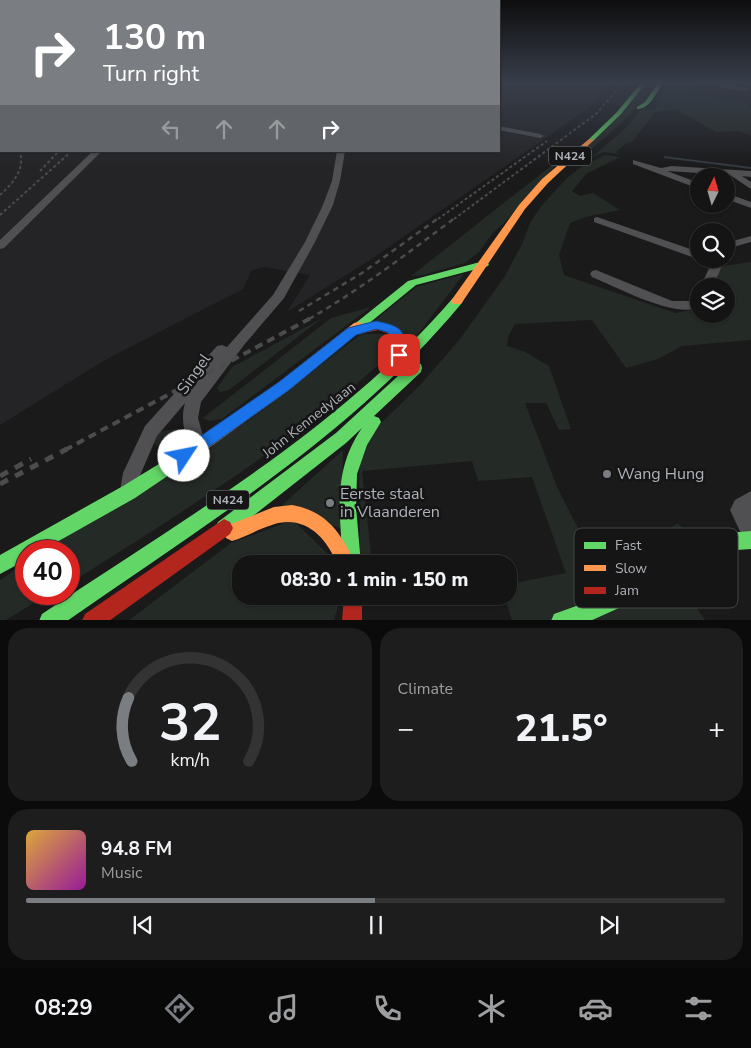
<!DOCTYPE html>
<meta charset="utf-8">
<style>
:root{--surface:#141414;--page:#1d1d1d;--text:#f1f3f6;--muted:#9d9ea0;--line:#333334;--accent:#7a7d82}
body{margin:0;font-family:"Nunito Sans",sans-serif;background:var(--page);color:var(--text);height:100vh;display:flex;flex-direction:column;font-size:19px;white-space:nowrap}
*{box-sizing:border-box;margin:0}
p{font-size:16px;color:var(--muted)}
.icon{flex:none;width:28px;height:28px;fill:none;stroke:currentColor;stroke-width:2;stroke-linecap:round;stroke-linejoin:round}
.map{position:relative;height:620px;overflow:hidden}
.panel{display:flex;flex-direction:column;gap:8px;padding:8px;background:#0b0b0b;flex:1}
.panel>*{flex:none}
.hud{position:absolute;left:0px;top:0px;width:500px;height:152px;box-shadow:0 1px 4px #0004,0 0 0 1px var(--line);background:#7a7d82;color:#fff;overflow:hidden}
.needle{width:32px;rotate:5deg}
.buttons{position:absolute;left:690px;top:168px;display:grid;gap:10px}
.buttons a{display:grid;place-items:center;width:45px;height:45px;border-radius:50%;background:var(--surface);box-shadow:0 1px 4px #0004,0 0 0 1px var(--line);font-size:25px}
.speed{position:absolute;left:15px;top:540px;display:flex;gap:10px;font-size:25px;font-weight:700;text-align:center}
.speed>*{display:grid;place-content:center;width:65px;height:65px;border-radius:50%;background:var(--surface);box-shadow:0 1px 4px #0004,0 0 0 1px var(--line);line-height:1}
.speed .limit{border:8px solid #d22;background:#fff;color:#111}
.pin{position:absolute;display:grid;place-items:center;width:42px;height:42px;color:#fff;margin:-21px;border-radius:10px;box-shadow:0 2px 8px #0006}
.me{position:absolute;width:55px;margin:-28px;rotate:56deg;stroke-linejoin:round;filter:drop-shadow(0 0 4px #0008)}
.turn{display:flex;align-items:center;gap:18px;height:105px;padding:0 20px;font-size:22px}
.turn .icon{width:65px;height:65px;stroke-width:2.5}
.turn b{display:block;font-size:35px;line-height:42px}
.lanes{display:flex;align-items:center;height:48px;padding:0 20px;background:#0003;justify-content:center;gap:25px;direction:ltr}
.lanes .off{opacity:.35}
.big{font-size:38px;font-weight:800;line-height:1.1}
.panel .widget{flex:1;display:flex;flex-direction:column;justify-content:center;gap:8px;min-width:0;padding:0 18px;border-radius:20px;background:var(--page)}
.panel .dial{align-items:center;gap:0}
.dial svg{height:130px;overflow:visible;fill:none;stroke:var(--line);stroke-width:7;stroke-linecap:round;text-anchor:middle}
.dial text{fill:var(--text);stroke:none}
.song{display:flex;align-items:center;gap:15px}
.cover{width:60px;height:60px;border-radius:8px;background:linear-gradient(135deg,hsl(40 70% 55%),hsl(300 70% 35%))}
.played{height:5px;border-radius:2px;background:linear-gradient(90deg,var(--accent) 50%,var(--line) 50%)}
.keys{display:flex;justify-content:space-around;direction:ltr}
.heat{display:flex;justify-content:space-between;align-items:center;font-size:28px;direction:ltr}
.panel .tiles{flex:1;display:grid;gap:8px;grid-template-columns:1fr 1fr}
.widget:last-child{grid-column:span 2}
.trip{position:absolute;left:232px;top:555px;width:285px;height:50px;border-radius:20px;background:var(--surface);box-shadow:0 1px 4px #0004,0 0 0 1px var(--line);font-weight:800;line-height:50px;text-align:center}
.tab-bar{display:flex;height:80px;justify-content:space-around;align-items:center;background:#080808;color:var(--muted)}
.tab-bar .icon{width:35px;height:35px}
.tab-bar .current{color:var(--accent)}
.tab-bar b{font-size:22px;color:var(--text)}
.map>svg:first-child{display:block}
</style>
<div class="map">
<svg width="751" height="621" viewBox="0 0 751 621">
<rect width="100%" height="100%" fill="#1a1a1b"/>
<path fill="#242426" d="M 0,83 L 1,151 L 499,151 L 499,83 L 609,83 L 605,90 L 586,110 L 370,260 L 287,312 L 310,275 L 264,267 L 251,271 L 243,289 L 105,360 L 0,425 Z"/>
<path fill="#242a25" d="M 646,83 L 652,83 C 639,114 593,147 566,169 L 643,88 Z
M 669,83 L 715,83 L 715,84 L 696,84 L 688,93 L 742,101 L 751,106 L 751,136 L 740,131 L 716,132 L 676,109 L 655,112 L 632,142 L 627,143 L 616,152 L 618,154 L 604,152 L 592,157 L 627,127 L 641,110 L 655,109 Z
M 566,154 L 504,223 L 493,233 L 479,252 L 465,263 L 423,275 L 411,276 Z
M 605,155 L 620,157 L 590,172 L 588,172 L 572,191 L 580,196 L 593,193 L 620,210 L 586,217 L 570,223 L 559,255 L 564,275 L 675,313 L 697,309 L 699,306 L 699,314 L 726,314 L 726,286 L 710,286 L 722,266 L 751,262 L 751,340 L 682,346 L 658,359 L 626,368 L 592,320 L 515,324 L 508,337 L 507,346 L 525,352 L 549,366 L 571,429 L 559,430 L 546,403 L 525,403 L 557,487 L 589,550 L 613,557 L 629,555 L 678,523 L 694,542 L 665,562 L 705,620 L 512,620 L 504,596 L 509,596 L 509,584 L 566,573 L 532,477 L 478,481 L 472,461 L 362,471 L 372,564 L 360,564 L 359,455 L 368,436 L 421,384 L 460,339 L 505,276 L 522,244 L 531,221 L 543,204 L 567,178 L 581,167 Z
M 464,274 L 408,347 L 374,321 L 416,287 Z
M 371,307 L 222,419 L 209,421 L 203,418 L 331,318 Z
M 321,319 L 229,390 L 220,392 L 217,388 L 232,367 Z
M 361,334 L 388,334 L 391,353 C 294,444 180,513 69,584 L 69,551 L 44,551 L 251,419 Z
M 180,428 L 171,449 L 164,451 L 154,443 L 157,432 Z
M 343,450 L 342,529 L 280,507 Z
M 293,520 L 338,564 L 241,564 L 241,596 L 341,596 L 334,620 L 128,621 L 231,543 Z
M 26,563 L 26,594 L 48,594 L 6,620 L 0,620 L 0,580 Z"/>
<path fill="#333a3f" d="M 664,156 L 751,167 L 751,169 L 664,158 Z"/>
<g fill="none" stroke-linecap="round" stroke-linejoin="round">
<path fill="#505053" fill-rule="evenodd" d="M 715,83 L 722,83 L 751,89 L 748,91 L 724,88 Z
M 499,126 L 540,134 L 544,136 L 540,138 L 499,130 Z
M 93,151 L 102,151 L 4,248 L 0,249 L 0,240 Z
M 337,151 L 345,151 L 340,181 L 333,205 L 315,242 L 284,298 L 244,345 L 201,402 L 198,418 L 206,447 L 204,452 L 198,455 L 192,452 C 185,437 180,420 185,403 L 157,436 L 141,473 L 135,497 L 129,500 L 123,497 L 120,491 L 123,473 L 145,426 L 217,346 L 222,345 L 227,347 L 273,295 L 305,242 L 323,205 L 332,181 Z
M 633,160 L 661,168 L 672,166 L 751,171 L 751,177 L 742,176 L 751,182 L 751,189 L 730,175 L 667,171 L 699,183 L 699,189 L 633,164 Z
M 726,193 L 751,202 L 751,208 L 726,199 Z
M 597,217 L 699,252 L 699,259 L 701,259 L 695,258 L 594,222 L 594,218 Z
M 751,236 L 751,242 L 726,249 L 726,243 Z
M 711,259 L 721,259 L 722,266 L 713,286 L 701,286 L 710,266 Z
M 596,270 L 672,301 L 691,301 L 699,297 L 699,308 C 671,317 619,288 592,277 L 590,274 L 592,271 Z
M 751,491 L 751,543 L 744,540 L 730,510 L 735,500 Z"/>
<path fill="#63d668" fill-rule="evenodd" d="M 641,83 L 646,83 L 621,114 L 593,141 L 589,141 L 589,139 L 617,112 Z
M 658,83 L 663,83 C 656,93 650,109 637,109 L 637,107 L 645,102 Z
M 484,261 L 489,264 L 488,266 L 416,285 L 362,329 L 354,329 L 352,326 L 408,281 Z
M 457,297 L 463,301 L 461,304 C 352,435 206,524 67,621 L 39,621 L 42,614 C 185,518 339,430 453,298 Z
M 416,363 L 421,364 L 422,368 L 421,372 L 374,416 L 379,418 L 381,422 L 367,445 L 357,474 L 356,507 L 361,564 L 343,564 C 340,514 332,471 362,428 L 346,443 L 230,534 L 224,537 L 218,534 L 215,528 L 218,522 L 336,433 L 411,364 Z
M 198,440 L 203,442 L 205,447 L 203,452 L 135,498 L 41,551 L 26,551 L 26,560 L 0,574 L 0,555 L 123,486 Z
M 751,531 L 751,549 L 708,552 L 672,584 L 599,617 L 590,621 L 551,621 L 554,614 L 590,601 L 658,570 L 698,538 L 704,535 Z"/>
<path fill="#ff974d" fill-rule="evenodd" d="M 589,139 L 594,140 L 548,183 L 525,209 L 461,304 L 453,304 L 451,301 L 453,298 L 519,205 L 542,179 Z
M 358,322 L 362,323 L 364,326 L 362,329 L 289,390 L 203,452 L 198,454 L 193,452 L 191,447 L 193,442 L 279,382 L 354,323 Z
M 292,505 C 326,511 342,533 355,564 L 337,564 C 326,536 303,514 272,525 C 258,529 246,537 232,541 L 226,538 L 223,532 L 226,526 L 274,507 Z"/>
<path fill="#b3261e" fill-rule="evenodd" d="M 380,322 L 400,329 C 407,341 408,357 402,370 L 397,371 L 392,370 C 388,360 396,348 391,335 L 379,330 L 353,335 L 349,334 L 347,331 L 349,328 L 353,327 Z
M 224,519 L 230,522 L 233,528 L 230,534 L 109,621 L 82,621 L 85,614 Z
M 344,596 L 362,596 L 362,621 L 342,621 Z"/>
<path stroke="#4b4c4e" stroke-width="2" stroke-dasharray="3 2.5" stroke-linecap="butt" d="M 40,171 L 59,151
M 0,195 C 13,183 25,170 20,151
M 0,215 L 72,151
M 438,219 L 547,141
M 454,219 L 596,114 L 623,83"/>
<path stroke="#4b4c4e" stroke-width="2.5" stroke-dasharray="5.5 4.5" stroke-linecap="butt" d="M 299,311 L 362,273 L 440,217
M 309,319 C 361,289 408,253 456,217"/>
<path stroke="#4b4c4e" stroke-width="4" stroke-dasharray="8 5.5" stroke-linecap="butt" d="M 65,450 L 311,318"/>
<path stroke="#4b4c4e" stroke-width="5" stroke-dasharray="9 8" stroke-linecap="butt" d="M 0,476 L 31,459
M 0,484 L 67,449"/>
</g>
<linearGradient id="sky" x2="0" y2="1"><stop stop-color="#0e0e0f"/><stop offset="0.49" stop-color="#383e4a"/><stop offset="1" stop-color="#383e4a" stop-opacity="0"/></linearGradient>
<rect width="751" height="169" fill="url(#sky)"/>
<path fill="#1a73e8" stroke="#114b97" d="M 376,321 C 393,325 405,326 405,346 C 405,351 405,354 403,358 L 394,358 L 393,355 L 393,338 L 387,332 L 376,329 L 356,335 L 289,390 L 189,461 L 184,463 L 179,461 L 176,456 L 179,451 L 279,382 L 348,328 Z"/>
<g fill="#7a7d82" stroke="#151516" stroke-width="2">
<circle cx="607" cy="474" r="5"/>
<circle cx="330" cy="503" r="5"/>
</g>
<g text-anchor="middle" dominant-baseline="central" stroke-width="5" stroke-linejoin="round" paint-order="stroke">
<g fill="#151516" stroke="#808388" stroke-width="1">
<rect x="549" y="146.5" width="42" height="19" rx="4"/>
<rect x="207" y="490.5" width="42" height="19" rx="4"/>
</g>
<g font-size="12" font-weight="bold" fill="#aeb2b9">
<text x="570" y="156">N424</text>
<text x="228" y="500">N424</text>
</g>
<g font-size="14" fill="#aeb2b9" stroke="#151516">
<text transform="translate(309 420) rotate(-38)">John Kennedylaan</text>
</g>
<g font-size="16" fill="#aeb2b9" stroke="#151516">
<text transform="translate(194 374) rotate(-55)">Singel</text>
</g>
<g font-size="16" fill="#aeb2b9" stroke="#151516" text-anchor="start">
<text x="617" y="474">Wang Hung</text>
<text x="340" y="494">Eerste staal<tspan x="340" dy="18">in Vlaanderen</tspan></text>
</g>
</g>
<rect x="574" y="528" width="164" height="80" rx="8" fill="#151516" stroke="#434447" stroke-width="1"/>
<rect x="584" y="542" width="22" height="7" fill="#63d668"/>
<rect x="584" y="565" width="22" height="6" fill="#ff974d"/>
<rect x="584" y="587" width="22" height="7" fill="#b3261e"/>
<g font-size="14" fill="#aeb2b9">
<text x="615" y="550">Fast</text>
<text x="615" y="573">Slow</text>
<text x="615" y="595">Jam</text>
</g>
</svg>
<div class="buttons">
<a><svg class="needle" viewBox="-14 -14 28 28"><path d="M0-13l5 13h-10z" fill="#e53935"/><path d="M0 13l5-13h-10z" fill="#9d9ea0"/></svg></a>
<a><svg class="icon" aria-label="search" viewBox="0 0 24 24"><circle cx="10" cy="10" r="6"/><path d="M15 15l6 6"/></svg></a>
<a><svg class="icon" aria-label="layers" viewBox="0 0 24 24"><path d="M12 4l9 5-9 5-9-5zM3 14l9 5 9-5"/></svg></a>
</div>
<div class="speed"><div class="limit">40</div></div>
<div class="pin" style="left:399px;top:355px;background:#d93025"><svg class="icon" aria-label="arrive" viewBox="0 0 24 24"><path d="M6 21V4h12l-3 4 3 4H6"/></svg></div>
<svg class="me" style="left:184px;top:456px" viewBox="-20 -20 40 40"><circle r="19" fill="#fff"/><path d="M0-13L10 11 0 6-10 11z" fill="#1a73e8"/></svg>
<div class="trip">08:30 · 1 min · 150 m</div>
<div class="hud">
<div class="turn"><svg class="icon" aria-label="right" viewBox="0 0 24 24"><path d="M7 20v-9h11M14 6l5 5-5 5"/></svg><div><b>130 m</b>Turn right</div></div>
<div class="lanes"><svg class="icon off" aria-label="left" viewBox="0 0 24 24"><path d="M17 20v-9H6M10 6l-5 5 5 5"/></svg><svg class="icon off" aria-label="ahead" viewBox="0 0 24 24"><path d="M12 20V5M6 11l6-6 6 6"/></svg><svg class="icon off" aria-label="ahead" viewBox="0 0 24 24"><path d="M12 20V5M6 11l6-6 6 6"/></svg><svg class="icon" aria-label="right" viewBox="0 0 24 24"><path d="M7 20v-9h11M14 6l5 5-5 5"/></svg></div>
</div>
</div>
<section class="panel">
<div class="tiles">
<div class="widget dial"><svg viewBox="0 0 100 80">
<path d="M14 69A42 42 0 1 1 86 69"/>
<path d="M14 69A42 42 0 0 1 12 30" stroke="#7a7d82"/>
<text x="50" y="56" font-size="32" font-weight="700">32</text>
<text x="50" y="72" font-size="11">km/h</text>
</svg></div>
<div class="widget"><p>Climate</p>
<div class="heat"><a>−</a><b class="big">21.5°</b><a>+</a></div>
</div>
<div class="widget">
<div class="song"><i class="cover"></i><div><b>94.8 FM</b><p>Music</p></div></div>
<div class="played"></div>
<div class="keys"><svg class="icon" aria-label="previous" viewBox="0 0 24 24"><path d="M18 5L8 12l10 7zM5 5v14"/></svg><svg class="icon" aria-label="pause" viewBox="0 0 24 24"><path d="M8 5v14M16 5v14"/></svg><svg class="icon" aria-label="next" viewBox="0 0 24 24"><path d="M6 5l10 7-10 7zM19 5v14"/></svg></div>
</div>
</div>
</section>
<nav class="tab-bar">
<b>08:29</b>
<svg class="icon current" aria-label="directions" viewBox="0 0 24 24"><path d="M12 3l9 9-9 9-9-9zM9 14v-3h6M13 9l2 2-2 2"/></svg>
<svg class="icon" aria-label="music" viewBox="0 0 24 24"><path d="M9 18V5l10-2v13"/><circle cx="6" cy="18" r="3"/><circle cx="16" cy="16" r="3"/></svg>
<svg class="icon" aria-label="phone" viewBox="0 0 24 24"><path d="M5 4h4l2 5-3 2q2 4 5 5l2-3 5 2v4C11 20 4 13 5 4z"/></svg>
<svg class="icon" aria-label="climate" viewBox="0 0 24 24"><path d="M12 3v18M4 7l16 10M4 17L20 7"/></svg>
<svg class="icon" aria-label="car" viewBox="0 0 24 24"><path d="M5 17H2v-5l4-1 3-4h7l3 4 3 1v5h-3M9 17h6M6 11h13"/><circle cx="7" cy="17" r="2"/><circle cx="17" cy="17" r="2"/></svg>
<svg class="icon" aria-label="filters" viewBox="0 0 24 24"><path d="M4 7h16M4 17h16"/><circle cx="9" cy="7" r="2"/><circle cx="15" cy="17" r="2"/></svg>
</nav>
